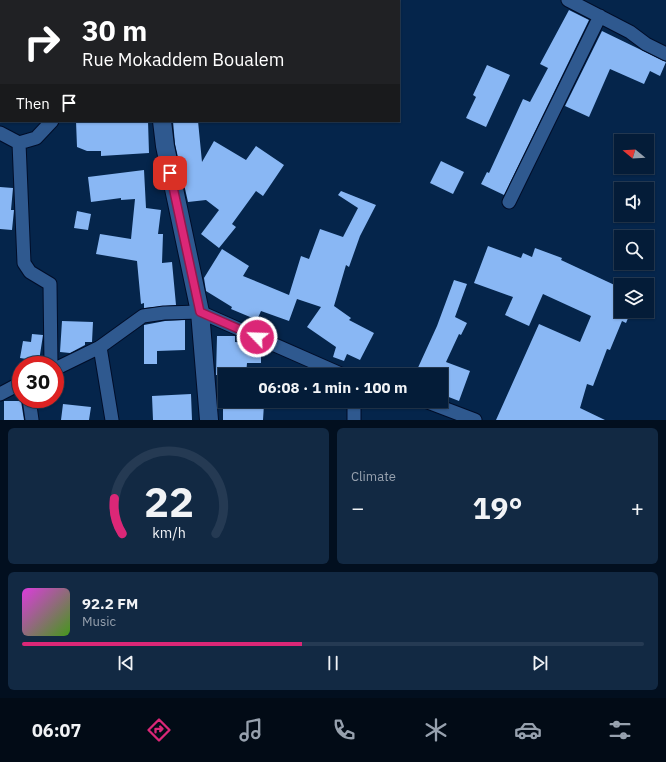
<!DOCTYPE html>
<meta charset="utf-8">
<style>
:root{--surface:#041c38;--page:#122943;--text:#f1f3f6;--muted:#97a1ae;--line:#253a53;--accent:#db2777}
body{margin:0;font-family:"IBM Plex Sans",sans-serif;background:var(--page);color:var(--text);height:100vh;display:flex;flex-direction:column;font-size:15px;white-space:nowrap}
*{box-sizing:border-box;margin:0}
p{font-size:13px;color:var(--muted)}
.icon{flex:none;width:22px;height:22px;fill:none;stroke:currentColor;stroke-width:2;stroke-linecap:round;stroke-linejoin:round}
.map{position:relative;height:420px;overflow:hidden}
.panel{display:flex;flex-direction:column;gap:8px;padding:8px;background:#020f1f;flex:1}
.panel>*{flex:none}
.hud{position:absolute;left:0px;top:0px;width:400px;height:122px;box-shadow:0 1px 3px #0004,0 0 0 1px var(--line);background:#202124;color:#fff;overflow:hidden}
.needle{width:26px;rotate:288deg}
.controls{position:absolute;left:614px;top:134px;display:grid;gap:8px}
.controls a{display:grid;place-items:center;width:40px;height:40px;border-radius:0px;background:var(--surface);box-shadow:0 1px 3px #0004,0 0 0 1px var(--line);font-size:20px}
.speed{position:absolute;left:12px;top:356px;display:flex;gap:8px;font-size:20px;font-weight:700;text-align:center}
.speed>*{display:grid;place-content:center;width:52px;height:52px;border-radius:50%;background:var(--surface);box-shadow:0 1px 3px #0004,0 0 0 1px var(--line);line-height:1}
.speed .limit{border:6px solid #d22;background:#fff;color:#111}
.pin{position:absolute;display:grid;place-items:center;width:34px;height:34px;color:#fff;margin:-17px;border-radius:8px;box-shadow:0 2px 6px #0006}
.me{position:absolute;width:44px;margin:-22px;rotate:294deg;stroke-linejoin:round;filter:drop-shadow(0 0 3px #0008)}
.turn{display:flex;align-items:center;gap:14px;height:84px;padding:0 16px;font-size:18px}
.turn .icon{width:52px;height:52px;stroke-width:2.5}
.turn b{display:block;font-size:28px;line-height:34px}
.then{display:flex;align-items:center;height:38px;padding:0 16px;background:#0003;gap:8px;font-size:15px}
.big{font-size:30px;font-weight:700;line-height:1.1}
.panel .tile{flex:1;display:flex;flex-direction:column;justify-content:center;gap:6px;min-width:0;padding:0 14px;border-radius:6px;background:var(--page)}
.panel .dial{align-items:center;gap:0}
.dial svg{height:104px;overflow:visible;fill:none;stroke:var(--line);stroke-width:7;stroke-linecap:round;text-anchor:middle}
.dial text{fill:var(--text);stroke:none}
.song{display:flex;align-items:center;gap:12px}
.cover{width:48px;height:48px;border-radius:6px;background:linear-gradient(135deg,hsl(300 70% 55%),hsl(100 70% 35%))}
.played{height:4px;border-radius:2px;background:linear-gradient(90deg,var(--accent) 45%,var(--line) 45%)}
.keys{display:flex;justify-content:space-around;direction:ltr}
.heat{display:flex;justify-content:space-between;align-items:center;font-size:22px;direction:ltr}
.panel .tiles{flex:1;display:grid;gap:8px;grid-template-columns:1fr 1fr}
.tile:last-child{grid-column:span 2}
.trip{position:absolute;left:218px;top:368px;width:230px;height:40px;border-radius:0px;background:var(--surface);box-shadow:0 1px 3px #0004,0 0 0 1px var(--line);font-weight:700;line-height:40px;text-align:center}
.menu{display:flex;height:64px;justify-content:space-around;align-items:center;background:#020b16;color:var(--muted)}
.menu .icon{width:28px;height:28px}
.menu .on{color:var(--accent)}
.menu b{font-size:18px;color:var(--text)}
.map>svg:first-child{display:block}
</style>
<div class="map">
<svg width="666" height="420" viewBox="0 0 666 420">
<rect width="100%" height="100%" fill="#05254b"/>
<path fill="#89b7f4" d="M 569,10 L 589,20 L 504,195 L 481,184 L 487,172 L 489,173 L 523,99 L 530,102 L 548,68 L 540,64 Z
M 602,31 L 666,62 L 660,76 L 650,71 L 644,84 L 610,69 L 589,117 L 565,106 Z
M 487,65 L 510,75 L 486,127 L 466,118 L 476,97 L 473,95 Z
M 76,121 L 148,121 L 149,153 L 101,156 L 101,151 L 87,151 L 77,147 Z
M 173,121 L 198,121 L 202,162 L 214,141 L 246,160 L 256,146 L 284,165 L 263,196 L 256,191 L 232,224 L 236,227 L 219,248 L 201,234 L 219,210 L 206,200 L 188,202 L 175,144 Z
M 441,161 L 464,172 L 453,194 L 430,183 Z
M 144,170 L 146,208 L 161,210 L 158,234 L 163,234 L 162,263 L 172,262 L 176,305 L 144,308 L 144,303 L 141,304 L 137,261 L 96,254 L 100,234 L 131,239 L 135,199 L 121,200 L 121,198 L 91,202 L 88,177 Z
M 0,187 L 13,188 L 11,210 L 14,210 L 12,230 L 0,229 Z
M 341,191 L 376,205 L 360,236 L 349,267 L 346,265 L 334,306 L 351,318 L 349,320 L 374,333 L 360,360 L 347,354 L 344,361 L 333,357 L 336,347 L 307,327 L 321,307 L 297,299 L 289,321 L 261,311 L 257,320 L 231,309 L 232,307 L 206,291 L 204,278 L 222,249 L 249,266 L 243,276 L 289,295 L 301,256 L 309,259 L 320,229 L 343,237 L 358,208 L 338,195 Z
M 77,211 L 91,214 L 88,230 L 74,228 Z
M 488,246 L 521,258 L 523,253 L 532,257 L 535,248 L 562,258 L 561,260 L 621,288 L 621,311 L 631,311 L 626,323 L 622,321 L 610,350 L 607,349 L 593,386 L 587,384 L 580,408 L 605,420 L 496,420 L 539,324 L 580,342 L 591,316 L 543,294 L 529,326 L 505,315 L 513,297 L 474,283 Z
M 454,280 L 467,284 L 455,317 L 467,323 L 461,335 L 459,334 L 446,362 L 470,371 L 459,401 L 441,394 L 441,375 L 423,375 L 416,372 L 437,326 Z
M 185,320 L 185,350 L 157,351 L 157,364 L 144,364 L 144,325 L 165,321 Z
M 62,321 L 93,322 L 92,342 L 85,342 L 85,345 L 70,353 L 60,352 Z
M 32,334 L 43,335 L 39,361 L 20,358 L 23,341 L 31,342 Z
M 217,336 L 235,336 L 235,342 L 249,343 L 261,348 L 261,363 L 247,363 L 246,375 L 216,375 Z
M 191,394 L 192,420 L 153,420 L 152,396 Z
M 4,401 L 21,401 L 24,420 L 4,420 Z
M 223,402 L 264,404 L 263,420 L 223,420 Z
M 63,404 L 91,407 L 89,420 L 61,420 Z"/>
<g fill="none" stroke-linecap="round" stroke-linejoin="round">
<defs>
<path id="street" d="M 568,0 L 630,32 L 646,44 L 666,54
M 0,16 L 1,16
M 0,133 L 19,143 L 36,138 L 52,121
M 19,143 L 24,263 L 30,272 L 50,284 L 51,365
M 509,202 L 600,16
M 100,347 L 112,420
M 55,369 L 100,347 L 143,316 L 164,313 L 200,312 L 343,375
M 0,394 L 21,383
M 29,399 L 32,420
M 354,401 L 354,420
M 425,401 L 475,420"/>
<path id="secondary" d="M 151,0 L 151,1
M 162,121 L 165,146 L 200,312 L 209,420"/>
</defs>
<use href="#street" stroke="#000d28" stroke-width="15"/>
<use href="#secondary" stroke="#000d28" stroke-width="20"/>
<use href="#street" stroke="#2f598f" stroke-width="13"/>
<use href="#secondary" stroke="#2f598f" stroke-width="18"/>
</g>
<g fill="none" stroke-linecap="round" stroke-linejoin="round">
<defs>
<path id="route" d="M 170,173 L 200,312 L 257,337"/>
</defs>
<use href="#route" stroke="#8e194d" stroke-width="10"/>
<use href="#route" stroke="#db2777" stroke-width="7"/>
</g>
</svg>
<div class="controls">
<a><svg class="needle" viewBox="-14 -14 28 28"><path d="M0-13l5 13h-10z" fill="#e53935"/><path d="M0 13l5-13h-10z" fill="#97a1ae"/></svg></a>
<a><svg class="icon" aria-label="sound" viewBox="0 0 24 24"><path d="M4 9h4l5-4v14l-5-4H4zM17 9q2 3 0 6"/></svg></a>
<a><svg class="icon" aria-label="search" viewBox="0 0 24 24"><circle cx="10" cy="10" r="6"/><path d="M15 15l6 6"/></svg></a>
<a><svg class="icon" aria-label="layers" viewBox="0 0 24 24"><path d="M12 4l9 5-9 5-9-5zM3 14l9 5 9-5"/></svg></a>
</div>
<div class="speed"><div class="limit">30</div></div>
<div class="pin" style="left:170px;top:173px;background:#d93025"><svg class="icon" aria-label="arrive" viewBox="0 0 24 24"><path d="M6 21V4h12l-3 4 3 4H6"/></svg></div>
<svg class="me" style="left:257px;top:337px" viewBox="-20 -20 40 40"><circle r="17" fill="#db2777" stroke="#fff" stroke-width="3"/><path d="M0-11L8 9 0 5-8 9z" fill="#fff"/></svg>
<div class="trip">06:08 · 1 min · 100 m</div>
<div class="hud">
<div class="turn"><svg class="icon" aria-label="right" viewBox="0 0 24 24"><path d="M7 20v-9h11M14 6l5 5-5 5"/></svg><div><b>30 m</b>Rue Mokaddem Boualem</div></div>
<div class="then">Then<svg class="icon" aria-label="arrive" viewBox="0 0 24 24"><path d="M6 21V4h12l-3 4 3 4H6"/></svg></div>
</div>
</div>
<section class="panel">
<div class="tiles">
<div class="tile dial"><svg viewBox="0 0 100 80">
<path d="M14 69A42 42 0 1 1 86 69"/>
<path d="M14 69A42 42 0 0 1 8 42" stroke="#db2777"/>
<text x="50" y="56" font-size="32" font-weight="700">22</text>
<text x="50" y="72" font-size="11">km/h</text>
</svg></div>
<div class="tile"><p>Climate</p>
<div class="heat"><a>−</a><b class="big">19°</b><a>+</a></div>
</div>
<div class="tile">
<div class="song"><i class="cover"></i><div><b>92.2 FM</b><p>Music</p></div></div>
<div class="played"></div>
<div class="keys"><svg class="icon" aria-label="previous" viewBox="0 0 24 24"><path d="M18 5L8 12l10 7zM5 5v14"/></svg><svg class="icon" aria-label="pause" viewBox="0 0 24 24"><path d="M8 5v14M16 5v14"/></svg><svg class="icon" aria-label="next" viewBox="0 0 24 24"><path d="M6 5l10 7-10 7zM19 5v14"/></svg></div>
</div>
</div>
</section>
<nav class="menu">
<b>06:07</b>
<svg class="icon on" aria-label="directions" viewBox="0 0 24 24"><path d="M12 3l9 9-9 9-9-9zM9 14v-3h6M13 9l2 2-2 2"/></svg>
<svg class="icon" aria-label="music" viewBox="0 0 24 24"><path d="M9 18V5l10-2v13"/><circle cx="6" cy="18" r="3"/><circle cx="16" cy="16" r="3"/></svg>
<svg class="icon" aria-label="phone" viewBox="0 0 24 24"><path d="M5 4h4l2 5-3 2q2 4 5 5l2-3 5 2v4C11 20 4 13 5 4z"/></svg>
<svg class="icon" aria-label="climate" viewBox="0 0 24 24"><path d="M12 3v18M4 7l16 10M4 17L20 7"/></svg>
<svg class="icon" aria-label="car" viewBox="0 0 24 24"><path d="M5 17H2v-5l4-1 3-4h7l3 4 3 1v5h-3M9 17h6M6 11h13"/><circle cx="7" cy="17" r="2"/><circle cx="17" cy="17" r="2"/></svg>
<svg class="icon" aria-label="filters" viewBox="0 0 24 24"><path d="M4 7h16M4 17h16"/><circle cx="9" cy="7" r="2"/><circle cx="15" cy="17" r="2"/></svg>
</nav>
